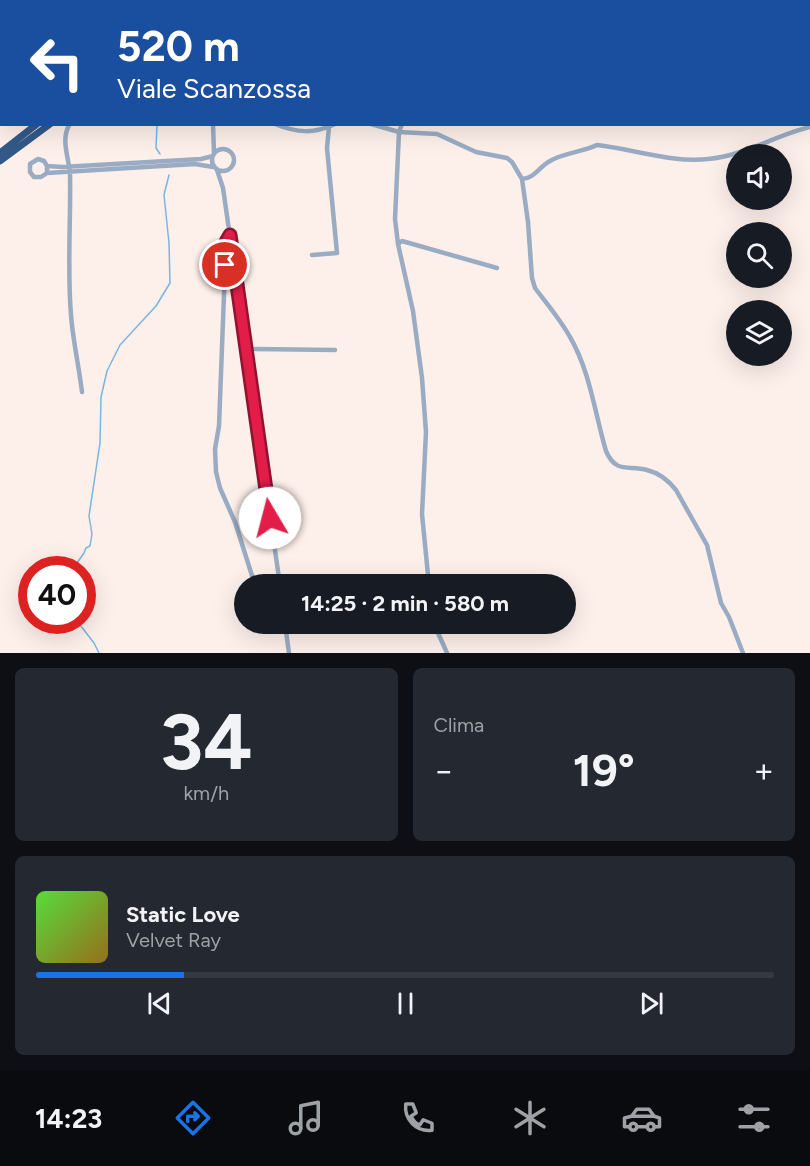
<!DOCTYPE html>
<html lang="it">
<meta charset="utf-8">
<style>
:root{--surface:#171b24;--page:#242831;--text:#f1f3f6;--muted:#9ea1a6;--line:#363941;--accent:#1a73e8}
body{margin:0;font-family:Figtree,sans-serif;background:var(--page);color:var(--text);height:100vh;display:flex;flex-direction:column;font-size:22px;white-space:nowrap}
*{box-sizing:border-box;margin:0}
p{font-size:20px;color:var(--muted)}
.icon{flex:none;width:33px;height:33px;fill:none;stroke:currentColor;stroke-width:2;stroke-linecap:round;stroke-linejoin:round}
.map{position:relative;height:653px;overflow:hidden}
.drawer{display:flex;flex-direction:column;gap:15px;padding:15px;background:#0d0f14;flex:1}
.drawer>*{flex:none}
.hud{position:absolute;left:0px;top:0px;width:810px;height:126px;box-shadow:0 6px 24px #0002;background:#1a4fa0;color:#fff;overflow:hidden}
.fabs{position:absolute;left:726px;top:144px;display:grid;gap:12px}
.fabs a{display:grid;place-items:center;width:66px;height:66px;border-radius:50%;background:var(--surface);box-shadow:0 6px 24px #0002;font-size:30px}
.speed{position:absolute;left:18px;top:556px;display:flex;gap:12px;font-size:30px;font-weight:700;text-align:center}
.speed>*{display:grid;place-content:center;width:78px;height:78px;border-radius:50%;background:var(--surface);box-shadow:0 6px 24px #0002;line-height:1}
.speed .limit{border:9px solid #d22;background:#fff;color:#111}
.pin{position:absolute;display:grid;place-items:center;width:51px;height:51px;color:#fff;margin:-26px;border:3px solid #fff;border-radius:50%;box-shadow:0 2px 6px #0007}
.me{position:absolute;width:66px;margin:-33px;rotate:352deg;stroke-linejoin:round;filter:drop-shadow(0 0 4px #0008)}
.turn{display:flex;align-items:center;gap:21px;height:126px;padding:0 18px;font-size:27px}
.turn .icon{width:78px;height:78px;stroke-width:2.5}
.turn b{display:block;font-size:42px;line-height:51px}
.big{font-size:45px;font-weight:700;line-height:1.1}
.drawer .widget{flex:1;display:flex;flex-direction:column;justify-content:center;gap:9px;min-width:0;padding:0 21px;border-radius:9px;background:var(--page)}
.drawer .dial{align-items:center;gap:0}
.dial b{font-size:78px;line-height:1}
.song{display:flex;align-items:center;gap:18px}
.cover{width:72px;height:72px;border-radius:9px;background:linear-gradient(135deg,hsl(110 70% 55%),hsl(40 70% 35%))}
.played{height:6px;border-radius:3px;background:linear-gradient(90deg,var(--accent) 20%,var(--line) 20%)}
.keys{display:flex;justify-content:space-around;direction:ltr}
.heat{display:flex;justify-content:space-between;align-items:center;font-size:33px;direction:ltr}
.drawer .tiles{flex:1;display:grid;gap:15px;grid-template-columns:1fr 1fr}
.widget:last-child{grid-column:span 2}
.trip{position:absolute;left:234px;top:574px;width:342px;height:60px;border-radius:30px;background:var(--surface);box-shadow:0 6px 24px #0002;font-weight:700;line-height:60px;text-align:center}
.menu{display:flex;height:96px;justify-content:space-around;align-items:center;background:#090b0e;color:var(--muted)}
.menu .icon{width:42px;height:42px}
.menu .current{color:var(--accent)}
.menu b{font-size:27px;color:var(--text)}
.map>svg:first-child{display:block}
</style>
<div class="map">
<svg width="810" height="653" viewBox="0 0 810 653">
<rect width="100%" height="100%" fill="#fdefea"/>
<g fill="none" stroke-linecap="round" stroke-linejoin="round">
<path stroke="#77b7e1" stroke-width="1.5" d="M 164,0 L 165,2
M 157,124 L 156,148 L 160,154
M 72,570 L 84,553 L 86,548 L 90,546 L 92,534 L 89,516 L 100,443 L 101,397 L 107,371 L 120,345 L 156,306 L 170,283 L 169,243 L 164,195 L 169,175
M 77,621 L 94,643 L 99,653"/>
<path stroke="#99acc3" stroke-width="4.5" d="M 40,0 L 40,2
M 419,0 L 419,2
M 741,0 L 743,2
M 808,83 L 810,86
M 0,118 L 2,117
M 70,124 C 60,138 69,159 70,173 C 71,221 67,268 71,315 C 73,341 79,367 82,392
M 213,124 L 214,153
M 275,124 C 297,133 314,134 335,124
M 371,124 L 399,132 L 437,134 L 476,152 L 507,158 L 512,162 L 522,179 L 528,222 L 532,278 L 535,288 C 547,304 560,319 570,337 C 590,371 595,414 606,451 C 616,474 628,465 647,470 C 659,473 669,481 676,490 L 707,545 L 721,603 L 729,617 L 743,653
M 402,124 L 399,132 L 395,219 L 398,244 L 413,311 L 422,378 L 426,432 L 422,514 L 429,585
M212 160a11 11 0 1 1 22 0a11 11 0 1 1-22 0Z
M 47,166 L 47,173 L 41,177 L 34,177 L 30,172 L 30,164 L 38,159 L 44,161 L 47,166 L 62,167 L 201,159 L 213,156
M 217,170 L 223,188 L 280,585
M 47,173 L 195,164 L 213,167
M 522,179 C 534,179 540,166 550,161 C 563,153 583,152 597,145 C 633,149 672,163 708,159 C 744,156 776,135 810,127
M 230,235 L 226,242 L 219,426 L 215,449 L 216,472 L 220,488 L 235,522 L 255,585
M 398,244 L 402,241 L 497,268
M 312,255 L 337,253 L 327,148 L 329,127
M 247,349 L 335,350
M 285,624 L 289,653
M 434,624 L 447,653"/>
<path stroke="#325989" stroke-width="7" d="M 250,0 L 252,2
M 117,2 L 118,0
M 198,2 L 200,0
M 213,2 L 216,0
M 0,153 L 37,124
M 0,161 L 50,124"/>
</g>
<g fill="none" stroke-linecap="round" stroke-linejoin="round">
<defs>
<path id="route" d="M 225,265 L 226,242 L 230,235 L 270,518"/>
</defs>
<use href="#route" stroke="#92132f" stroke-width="15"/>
<use href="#route" stroke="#e11d48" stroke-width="10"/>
</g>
</svg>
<div class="fabs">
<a><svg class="icon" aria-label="sound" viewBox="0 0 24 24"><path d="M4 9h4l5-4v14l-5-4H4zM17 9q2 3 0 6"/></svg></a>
<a><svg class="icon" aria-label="search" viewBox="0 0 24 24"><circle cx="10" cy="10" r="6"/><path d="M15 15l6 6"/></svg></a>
<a><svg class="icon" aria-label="layers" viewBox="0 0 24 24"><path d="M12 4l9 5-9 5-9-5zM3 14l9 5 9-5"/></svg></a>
</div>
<div class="speed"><div class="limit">40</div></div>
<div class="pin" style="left:225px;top:265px;background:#d93025"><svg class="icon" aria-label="arrive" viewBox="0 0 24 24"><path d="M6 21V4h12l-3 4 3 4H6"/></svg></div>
<svg class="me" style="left:270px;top:518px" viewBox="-20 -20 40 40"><circle r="19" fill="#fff"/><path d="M0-13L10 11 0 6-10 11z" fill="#e11d48"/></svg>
<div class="trip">14:25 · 2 min · 580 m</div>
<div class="hud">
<div class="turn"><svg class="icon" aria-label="left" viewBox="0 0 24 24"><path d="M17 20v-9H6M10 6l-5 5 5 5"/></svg><div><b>520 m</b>Viale Scanzossa</div></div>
</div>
</div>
<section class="drawer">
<div class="tiles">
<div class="widget dial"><b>34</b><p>km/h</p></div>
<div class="widget"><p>Clima</p>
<div class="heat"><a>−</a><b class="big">19°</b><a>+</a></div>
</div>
<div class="widget">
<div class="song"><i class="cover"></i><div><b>Static Love</b><p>Velvet Ray</p></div></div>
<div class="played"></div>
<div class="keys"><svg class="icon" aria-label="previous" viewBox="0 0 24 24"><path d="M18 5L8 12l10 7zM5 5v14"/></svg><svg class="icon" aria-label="pause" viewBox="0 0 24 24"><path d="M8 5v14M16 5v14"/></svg><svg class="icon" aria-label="next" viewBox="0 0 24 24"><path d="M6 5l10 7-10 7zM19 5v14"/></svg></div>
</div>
</div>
</section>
<nav class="menu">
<b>14:23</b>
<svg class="icon current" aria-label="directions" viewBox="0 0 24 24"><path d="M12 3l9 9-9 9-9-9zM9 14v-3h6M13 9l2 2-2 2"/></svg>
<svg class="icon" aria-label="music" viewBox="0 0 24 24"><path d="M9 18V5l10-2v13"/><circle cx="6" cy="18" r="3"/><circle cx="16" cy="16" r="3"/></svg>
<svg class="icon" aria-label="phone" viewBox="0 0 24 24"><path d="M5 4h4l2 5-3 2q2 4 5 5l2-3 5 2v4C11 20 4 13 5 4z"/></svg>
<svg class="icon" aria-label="climate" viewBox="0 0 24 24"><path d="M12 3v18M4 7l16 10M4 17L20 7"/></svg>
<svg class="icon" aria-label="car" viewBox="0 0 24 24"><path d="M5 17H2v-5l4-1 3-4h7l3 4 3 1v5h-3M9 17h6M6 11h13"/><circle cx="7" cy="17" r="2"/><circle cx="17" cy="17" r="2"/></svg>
<svg class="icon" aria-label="filters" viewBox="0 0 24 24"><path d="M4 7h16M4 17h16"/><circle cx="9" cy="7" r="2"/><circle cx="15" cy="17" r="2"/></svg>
</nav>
